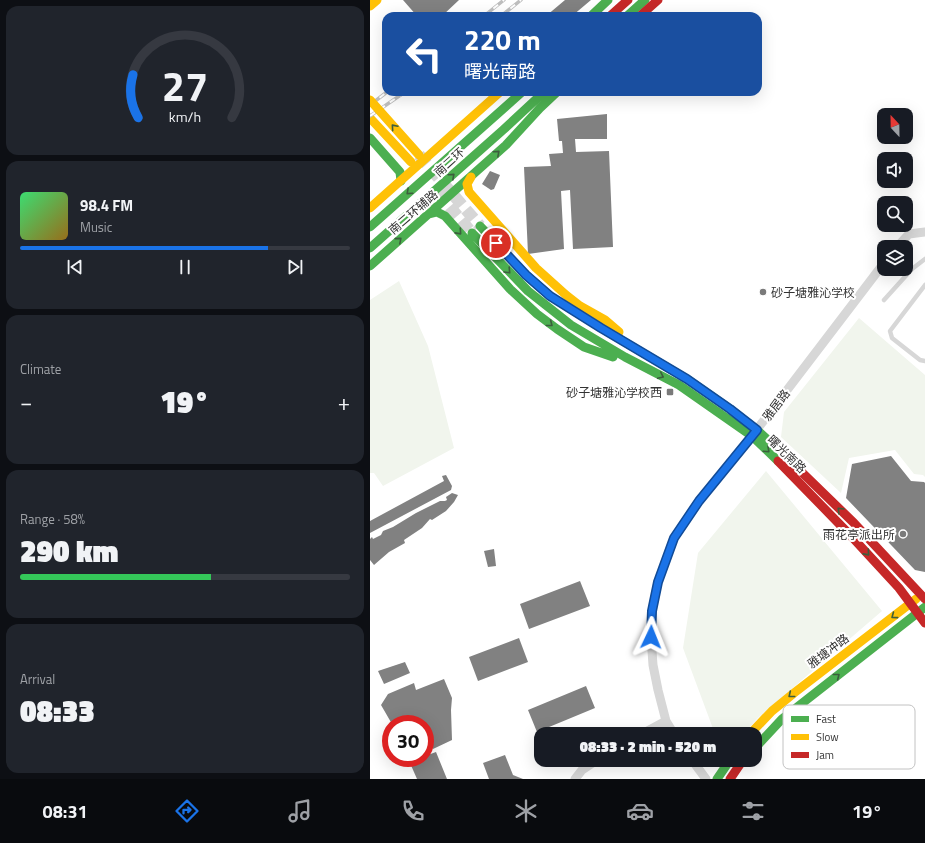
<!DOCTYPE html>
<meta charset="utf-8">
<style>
:root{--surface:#171b24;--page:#20242c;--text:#f1f3f6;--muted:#9ea1a6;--line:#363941;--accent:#1a73e8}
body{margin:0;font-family:"Titillium Web","Noto Sans SC",sans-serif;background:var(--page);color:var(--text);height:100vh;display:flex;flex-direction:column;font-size:15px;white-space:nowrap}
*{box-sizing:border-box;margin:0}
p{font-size:13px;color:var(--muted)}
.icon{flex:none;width:22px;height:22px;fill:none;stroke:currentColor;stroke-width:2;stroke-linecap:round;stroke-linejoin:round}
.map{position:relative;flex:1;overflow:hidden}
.drawer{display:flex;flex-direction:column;gap:6px;padding:6px;background:#0d0f14;width:370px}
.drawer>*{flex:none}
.guide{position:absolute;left:12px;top:12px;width:380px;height:84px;border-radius:12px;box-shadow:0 4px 16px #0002;background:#1a4fa0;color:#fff;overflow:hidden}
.needle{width:26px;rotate:338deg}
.controls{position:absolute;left:507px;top:108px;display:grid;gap:8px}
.controls a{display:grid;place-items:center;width:36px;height:36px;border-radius:8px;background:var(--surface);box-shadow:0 4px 16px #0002;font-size:20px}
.speed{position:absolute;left:12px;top:715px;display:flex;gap:8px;font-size:20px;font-weight:700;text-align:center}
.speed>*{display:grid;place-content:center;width:52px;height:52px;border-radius:50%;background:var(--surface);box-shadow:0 4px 16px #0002;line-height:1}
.speed .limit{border:6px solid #d22;background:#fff;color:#111}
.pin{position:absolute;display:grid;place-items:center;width:34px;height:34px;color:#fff;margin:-17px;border:2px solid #fff;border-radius:50%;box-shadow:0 1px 4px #0007}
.me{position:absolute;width:44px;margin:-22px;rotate:2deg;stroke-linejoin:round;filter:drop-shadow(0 0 3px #0008)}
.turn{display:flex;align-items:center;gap:14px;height:84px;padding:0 16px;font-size:18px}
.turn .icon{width:52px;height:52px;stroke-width:2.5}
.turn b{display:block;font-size:28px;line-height:34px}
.big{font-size:30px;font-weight:800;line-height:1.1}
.drawer .tile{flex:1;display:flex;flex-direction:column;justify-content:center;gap:6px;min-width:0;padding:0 14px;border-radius:12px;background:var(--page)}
.drawer .dial{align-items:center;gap:0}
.dial svg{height:104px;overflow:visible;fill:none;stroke:var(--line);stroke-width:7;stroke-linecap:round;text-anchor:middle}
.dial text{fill:var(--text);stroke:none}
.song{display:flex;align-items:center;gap:12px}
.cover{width:48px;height:48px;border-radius:6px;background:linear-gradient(135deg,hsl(140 70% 55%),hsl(40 70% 35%))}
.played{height:4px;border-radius:2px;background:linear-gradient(90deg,var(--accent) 75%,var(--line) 75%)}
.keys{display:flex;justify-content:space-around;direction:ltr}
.heat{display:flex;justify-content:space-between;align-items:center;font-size:22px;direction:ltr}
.charge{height:6px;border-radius:3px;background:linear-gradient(90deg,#34c759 58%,var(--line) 0)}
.trip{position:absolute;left:164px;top:727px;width:228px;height:40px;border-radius:12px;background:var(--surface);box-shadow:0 4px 16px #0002;font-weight:800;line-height:40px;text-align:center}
.dock{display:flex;height:64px;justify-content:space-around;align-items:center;background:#090b0e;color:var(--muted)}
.dock .icon{width:28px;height:28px}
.dock .selected{color:var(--accent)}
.dock b{font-size:18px;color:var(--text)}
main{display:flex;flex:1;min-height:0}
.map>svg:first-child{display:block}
</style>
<main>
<section class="drawer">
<div class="tile dial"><svg viewBox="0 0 100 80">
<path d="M14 69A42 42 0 1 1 86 69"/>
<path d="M14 69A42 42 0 0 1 10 36" stroke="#1a73e8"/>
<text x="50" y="56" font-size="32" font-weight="700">27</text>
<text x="50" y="72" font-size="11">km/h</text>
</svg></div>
<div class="tile">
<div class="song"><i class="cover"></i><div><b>98.4 FM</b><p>Music</p></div></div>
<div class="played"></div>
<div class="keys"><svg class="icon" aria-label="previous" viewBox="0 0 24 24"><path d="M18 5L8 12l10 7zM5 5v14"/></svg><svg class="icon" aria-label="pause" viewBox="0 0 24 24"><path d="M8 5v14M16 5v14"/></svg><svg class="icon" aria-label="next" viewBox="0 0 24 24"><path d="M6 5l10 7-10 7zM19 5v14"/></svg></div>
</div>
<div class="tile"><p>Climate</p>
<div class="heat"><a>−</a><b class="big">19°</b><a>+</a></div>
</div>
<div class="tile"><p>Range · 58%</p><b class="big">290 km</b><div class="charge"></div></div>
<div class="tile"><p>Arrival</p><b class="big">08:33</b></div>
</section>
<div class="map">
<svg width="555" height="779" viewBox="0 0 555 779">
<rect width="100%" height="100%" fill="#fff"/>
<path fill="#f1f5ed" d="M 29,281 L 58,346 L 84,448 L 13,486 L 4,473 L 0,473 L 0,300 Z
M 489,318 L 555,375 L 555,477 L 553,475 L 544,474 L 525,450 L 479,458 L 471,493 L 411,437 L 414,412 Z
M 396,471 L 512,611 L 389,717 L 373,734 L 345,734 L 313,648 L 328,553 Z"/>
<path fill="#818181" d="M 33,0 L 89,0 L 72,16 L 47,16 Z
M 195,0 L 221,0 L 202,16 L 176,16 Z
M 237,114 L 237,139 L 205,139 L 206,152 L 239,151 L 243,247 L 203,249 L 200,190 L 191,191 L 194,249 L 158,254 L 154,167 L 181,166 L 179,154 L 193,153 L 192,141 L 189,141 L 187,119 Z
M 120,171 L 130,175 L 124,189 L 121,190 L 112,184 Z
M 521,456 L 541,481 L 554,482 L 555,483 L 555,572 L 545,570 L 476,498 L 482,464 Z
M 76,475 L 82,486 L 81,490 L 0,533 L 0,521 L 74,481 L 72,476 Z
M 82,493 L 88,495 L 84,502 L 76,511 L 62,520 L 60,519 L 52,528 L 34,540 L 35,543 L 19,552 L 4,565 L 0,560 L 0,539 L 2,537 L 3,539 L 11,535 L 13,531 L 23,527 L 46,513 L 70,501 L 75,501 L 77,500 L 76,497 Z
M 124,549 L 126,566 L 118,567 L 114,551 Z
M 210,581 L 220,606 L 159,629 L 150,604 Z
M 149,638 L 158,662 L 108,681 L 99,657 Z
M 35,662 L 40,673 L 14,684 L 8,671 Z
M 74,679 L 82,698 L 81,710 L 82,740 L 63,749 L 56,738 L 55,739 L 55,724 L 22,724 L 11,705 L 18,694 L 44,683 L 46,690 Z
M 216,686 L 225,708 L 167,732 L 158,710 Z
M 66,752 L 77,779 L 47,779 L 40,763 L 51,758 L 55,758 L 55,756 Z
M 135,755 L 143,775 L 153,779 L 119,779 L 113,763 Z"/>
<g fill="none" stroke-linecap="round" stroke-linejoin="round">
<path stroke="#d6d6d6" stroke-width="12" stroke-dasharray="12 6" stroke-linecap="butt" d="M 49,155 L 110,226
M 68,193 L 102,233"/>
<path stroke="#d7d7d7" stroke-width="4.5" d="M 555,285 L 520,331 L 522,338 L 550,360 L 555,361
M 514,300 L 542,269 L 555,259"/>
<path stroke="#d7d7d7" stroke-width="9" d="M 527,247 L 539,234 L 555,232
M 272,734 L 296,721
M 304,734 L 296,721 L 288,690 L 283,665 L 281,637 L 282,611 L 288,582 L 304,538 L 329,501 L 382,436 L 514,263
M 322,760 L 336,779
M 205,779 L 212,770 L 227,760"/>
<path stroke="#4caf50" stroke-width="9" d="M 221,16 L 238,0
M 257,16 L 275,0
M 0,138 L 30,172 L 31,181
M 59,214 L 67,212 L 75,216 L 140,289 L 167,314 L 187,329 L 214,347 L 243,357
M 110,226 L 156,275 L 180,296 L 231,328 L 317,379 L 360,409 L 387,430 L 398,440
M 0,227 L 152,92
M 102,233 L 158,291 L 201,325 L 255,357 L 309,385 L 382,436 L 408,461
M 0,248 L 133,130 L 174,92
M 0,266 L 136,145 L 170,108 L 187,92
M 385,748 L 412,719 L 555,607
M 347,779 L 360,760"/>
<path stroke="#ffc107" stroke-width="9" d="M 0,6 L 7,0
M 0,118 L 41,162
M 101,177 L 97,184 L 99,192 L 166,268 L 196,295 L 210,306 L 235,320 L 249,332
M 0,208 L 130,92
M 380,734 L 402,711 L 424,693 L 546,599"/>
<path stroke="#c62828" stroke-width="9" d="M 240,16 L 258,0
M 270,16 L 288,0
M 414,455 L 484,523 L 555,599
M 408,461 L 482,537 L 529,588 L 555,623
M 360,779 L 373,760"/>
<defs>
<path id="rail" d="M 114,16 L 134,0
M 131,16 L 151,0
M 0,105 L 17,92
M 0,116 L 35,92"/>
</defs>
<use href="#rail" stroke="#bebebe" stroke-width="3.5"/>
<use href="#rail" stroke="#fff" stroke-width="2" stroke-dasharray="6" stroke-linecap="butt"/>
<path stroke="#ffc107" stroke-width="9" d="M 0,100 L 49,155"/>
</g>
<defs><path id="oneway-chevron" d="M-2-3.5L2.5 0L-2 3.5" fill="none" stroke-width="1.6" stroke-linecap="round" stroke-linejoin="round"/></defs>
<g stroke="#3c5e3d">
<use href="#oneway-chevron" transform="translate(24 127) rotate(-131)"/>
<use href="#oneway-chevron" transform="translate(127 153) rotate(-42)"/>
<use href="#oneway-chevron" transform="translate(82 176) rotate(-42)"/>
<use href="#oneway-chevron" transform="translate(39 192) rotate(138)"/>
<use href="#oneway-chevron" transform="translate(89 232) rotate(48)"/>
<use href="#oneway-chevron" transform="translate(29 240) rotate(-41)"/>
<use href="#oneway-chevron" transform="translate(138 271) rotate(47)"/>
<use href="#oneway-chevron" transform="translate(180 324) rotate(38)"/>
<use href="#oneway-chevron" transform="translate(291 376) rotate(25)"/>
<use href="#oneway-chevron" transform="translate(397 450) rotate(43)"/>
<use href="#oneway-chevron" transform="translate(470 510) rotate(-135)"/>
<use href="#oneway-chevron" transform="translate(497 553) rotate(48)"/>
<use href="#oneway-chevron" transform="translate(524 616) rotate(143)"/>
<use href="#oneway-chevron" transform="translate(467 676) rotate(-38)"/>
<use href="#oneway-chevron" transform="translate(421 695) rotate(141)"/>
</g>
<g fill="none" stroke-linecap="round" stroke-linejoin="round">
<defs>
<path id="route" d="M 126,243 L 156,275 L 180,296 L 231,328 L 317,379 L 360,409 L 387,430 L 329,501 L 304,538 L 288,582 L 282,611 L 281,637"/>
</defs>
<use href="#route" stroke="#114b97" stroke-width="10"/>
<use href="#route" stroke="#1a73e8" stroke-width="7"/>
</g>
<g fill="#7a7a7a" stroke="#fff" stroke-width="1.5">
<circle cx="393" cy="292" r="4"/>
<rect x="296" y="388" width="8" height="8" rx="2"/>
<circle cx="533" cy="534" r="4"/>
</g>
<g text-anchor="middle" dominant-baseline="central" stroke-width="4" stroke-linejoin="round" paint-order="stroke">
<g font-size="12" fill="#333" stroke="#fff">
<text transform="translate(79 162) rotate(-42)">南二环</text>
<text transform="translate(43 212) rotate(-41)">南二环辅路</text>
<text transform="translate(406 405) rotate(-53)">雅居路</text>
<text transform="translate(417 454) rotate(44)">曙光南路</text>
<text transform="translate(458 651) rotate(-37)">雅塘冲路</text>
</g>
<g font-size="12" fill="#333" stroke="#fff" text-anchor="end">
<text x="401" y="292" text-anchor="start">砂子塘雅沁学校</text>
<text x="292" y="392">砂子塘雅沁学校西</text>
<text x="525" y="534">雨花亭派出所</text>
</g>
</g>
<rect x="413" y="705" width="132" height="64" rx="6" fill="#fff" stroke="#c2c2c2" stroke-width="1"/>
<rect x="421" y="716" width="18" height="6" fill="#4caf50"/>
<rect x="421" y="734" width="18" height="6" fill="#ffc107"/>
<rect x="421" y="752" width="18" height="6" fill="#c62828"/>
<g font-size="11" fill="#333">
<text x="446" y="723">Fast</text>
<text x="446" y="741">Slow</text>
<text x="446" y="759">Jam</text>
</g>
</svg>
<div class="controls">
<a><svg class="needle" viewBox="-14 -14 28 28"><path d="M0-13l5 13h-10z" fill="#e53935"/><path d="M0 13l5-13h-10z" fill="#9ea1a6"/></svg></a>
<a><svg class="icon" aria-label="sound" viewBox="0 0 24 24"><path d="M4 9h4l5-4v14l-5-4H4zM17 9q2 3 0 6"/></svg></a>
<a><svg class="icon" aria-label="search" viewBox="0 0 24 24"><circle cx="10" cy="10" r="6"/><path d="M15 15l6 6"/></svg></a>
<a><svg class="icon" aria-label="layers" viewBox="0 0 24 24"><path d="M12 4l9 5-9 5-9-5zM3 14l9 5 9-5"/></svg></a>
</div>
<div class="speed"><div class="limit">30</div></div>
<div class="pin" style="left:126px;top:243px;background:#d93025"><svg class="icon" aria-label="arrive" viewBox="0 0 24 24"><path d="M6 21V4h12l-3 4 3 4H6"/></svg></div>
<svg class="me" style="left:281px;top:637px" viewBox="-20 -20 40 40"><path d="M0-17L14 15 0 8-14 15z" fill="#1a73e8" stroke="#fff" stroke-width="4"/></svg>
<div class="trip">08:33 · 2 min · 520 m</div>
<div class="guide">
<div class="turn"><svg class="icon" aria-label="left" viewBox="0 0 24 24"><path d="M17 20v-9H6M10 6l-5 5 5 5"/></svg><div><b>220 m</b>曙光南路</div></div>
</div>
</div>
</main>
<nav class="dock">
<b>08:31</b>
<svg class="icon selected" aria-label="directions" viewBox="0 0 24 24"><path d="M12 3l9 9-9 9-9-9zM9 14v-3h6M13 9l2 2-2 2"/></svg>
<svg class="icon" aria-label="music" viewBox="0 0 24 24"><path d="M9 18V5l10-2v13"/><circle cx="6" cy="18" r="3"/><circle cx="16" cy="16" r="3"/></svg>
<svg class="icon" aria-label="phone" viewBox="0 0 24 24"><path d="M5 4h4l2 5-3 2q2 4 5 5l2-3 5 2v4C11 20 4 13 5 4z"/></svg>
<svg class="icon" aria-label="climate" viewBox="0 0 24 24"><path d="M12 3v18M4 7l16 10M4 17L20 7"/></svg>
<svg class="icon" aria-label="car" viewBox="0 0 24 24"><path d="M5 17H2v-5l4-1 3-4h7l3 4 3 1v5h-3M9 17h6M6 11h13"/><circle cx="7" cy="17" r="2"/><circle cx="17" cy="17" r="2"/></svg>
<svg class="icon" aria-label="filters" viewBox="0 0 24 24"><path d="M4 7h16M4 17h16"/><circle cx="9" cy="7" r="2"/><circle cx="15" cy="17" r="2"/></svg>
<b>19°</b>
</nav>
